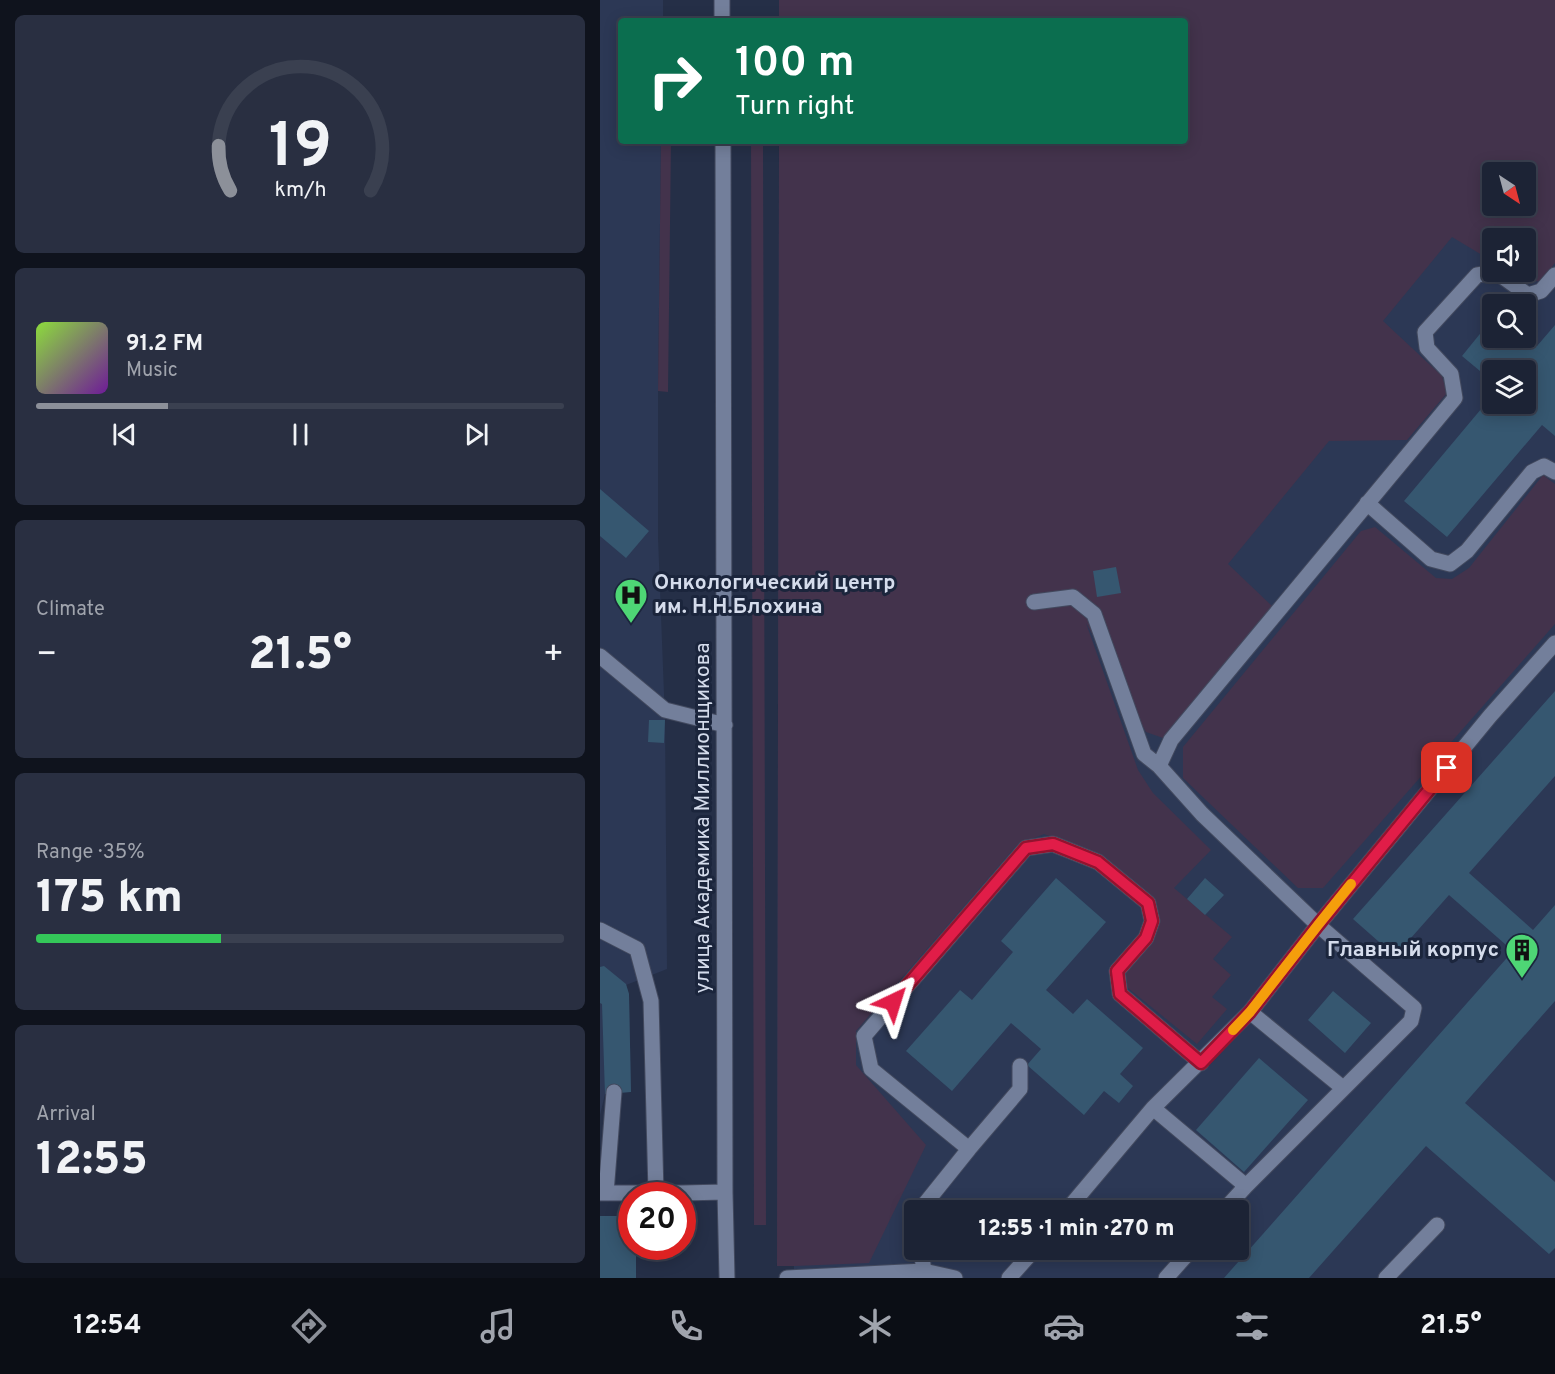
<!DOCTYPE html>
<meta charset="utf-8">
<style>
:root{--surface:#1c2335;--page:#292f41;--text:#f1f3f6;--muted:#a0a4ad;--line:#3a4050;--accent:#8c9099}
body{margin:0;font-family:Overpass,sans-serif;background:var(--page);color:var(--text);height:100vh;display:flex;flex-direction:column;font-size:22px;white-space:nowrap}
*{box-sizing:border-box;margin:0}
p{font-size:20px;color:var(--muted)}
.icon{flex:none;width:33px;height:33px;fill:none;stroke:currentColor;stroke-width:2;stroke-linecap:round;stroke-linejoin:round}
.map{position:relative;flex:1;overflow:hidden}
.details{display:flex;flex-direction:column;gap:15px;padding:15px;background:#0f131d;width:600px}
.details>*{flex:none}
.guide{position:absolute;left:18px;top:18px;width:570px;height:126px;border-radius:6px;box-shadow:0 3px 15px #0003,0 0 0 2px var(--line);background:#0b6e4f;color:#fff;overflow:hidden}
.needle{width:39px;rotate:144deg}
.buttons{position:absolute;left:882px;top:162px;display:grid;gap:12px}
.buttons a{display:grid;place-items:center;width:54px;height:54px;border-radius:6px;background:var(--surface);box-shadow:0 3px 15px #0003,0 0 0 2px var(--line);font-size:30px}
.speed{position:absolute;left:18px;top:1182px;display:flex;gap:12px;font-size:30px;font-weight:700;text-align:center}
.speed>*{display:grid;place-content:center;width:78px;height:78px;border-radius:50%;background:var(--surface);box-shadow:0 3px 15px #0003,0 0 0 2px var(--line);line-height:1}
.speed .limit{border:9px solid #d22;background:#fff;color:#111}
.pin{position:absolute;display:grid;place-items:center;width:51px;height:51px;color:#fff;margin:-26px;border-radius:12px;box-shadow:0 3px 9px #0006}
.me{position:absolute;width:66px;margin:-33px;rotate:41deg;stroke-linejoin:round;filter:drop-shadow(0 0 4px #0008)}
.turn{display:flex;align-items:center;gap:21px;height:126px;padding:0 18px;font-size:27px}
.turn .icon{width:78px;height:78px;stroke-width:2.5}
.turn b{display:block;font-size:42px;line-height:51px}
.big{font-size:45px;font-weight:800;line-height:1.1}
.details .widget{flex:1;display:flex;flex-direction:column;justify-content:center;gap:9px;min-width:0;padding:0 21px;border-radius:9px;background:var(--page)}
.details .dial{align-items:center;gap:0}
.dial svg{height:156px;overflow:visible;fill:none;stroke:var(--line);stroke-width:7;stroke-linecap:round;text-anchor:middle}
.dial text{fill:var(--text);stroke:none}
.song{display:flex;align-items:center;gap:18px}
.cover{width:72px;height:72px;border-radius:9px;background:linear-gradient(135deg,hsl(90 70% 55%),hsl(280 70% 35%))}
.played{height:6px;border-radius:3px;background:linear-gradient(90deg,var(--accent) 25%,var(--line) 25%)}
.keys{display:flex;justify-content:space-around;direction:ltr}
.heat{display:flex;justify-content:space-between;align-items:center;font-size:33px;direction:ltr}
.charge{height:9px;border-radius:4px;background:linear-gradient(90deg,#34c759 35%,var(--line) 0)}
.trip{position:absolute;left:304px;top:1200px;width:345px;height:60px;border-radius:6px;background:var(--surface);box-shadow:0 3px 15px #0003,0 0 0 2px var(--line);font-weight:800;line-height:60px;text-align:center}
.menu{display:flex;height:96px;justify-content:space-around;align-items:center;background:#0b0e15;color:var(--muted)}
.menu .icon{width:42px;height:42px}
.menu .selected{color:var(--accent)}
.menu b{font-size:27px;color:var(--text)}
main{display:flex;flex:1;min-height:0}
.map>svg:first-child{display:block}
</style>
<main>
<section class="details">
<div class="widget dial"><svg viewBox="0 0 100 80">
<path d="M14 69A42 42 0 1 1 86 69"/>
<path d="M14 69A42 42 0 0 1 8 46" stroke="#8c9099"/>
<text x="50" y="56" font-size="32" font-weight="700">19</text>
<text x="50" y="72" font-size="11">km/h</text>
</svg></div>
<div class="widget">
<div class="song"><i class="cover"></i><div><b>91.2 FM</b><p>Music</p></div></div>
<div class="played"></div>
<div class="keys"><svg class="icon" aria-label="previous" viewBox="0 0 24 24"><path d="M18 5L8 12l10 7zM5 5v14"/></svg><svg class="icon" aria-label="pause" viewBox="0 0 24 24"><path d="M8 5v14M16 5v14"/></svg><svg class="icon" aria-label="next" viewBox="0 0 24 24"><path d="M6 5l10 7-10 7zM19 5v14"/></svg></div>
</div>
<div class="widget"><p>Climate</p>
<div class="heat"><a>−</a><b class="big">21.5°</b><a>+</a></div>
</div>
<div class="widget"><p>Range · 35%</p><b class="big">175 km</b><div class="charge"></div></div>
<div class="widget"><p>Arrival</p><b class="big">12:55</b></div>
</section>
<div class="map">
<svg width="955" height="1278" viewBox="0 0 955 1278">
<rect width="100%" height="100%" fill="#252f47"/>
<path fill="#2c3855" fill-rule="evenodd" d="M 0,0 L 63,0 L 63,21 L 21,21 L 21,141 L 61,141 L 58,391 L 58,537 L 65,720 L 67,969 L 26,985 L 29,994 L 31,1092 L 5,1094 L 0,1115 Z
M 179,0 L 955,0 L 955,1278 L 194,1278 L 194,1266 L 177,1266 L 179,141 L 585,141 L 585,21 L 179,21 ZM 892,172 L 926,172 L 926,206 L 892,206 ZM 892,238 L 926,238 L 926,272 L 892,272 ZM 892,304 L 926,304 L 926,338 L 892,338 ZM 892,370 L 926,370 L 926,404 L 892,404 ZM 315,1210 L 639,1210 L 639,1250 L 315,1250 Z"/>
<path fill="#43334c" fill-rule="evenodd" d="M 179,0 L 955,0 L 955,263 L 940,281 L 928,282 L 910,272 L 926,272 L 926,238 L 892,238 L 892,261 L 852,237 L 783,321 L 842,376 L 847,393 L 807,440 L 729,441 L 628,564 L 672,606 L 563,738 L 546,732 L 486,623 L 538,770 L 553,793 L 611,850 L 574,888 L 632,937 L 613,959 L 631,975 L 612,997 L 627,1009 L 597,1044 L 528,988 L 525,973 L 551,943 L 560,921 L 554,900 L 500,857 L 444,834 L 417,845 L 256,1031 L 256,1065 L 326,1145 L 269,1263 L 195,1266 L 177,1266 L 179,141 L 585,141 L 585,21 L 179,21 ZM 892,172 L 926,172 L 926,206 L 892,206 Z
M 61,141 L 71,141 L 68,392 L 58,391 Z
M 151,141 L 163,141 L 166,1225 L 154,1225 Z
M 943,475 L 955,484 L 955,624 L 723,888 L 698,888 L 583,778 L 583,747 L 761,531 L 775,527 L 836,578 L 852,579 L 869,568 Z"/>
<path fill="#365770" d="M 892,319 L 892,338 L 927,338 L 937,346 L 955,325 L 955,436 L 942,425 L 847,537 L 804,501 L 892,396 L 892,404 L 926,404 L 926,370 L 892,370 L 892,381 L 862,356 Z
M 0,489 L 49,531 L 26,558 L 0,536 Z
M 516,567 L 521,593 L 497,597 L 493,571 Z
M 955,691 L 955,776 L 869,873 L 933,930 L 955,905 L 955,1001 L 865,1103 L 955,1182 L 955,1248 L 949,1254 L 826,1146 L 709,1278 L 624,1278 L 913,951 L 849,895 L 795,956 L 753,919 Z
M 49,720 L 65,720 L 64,743 L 48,742 Z
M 456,878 L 506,922 L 446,990 L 473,1014 L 487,999 L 543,1048 L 520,1074 L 533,1086 L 519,1103 L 504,1091 L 484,1115 L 427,1065 L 441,1049 L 411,1023 L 352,1091 L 306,1051 L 360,990 L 372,1000 L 413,952 L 401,941 Z
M 605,878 L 624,895 L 605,915 L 587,899 Z
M 4,966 L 26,984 L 29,994 L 31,1092 L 5,1094 L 2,1004 L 0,1003 L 0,967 Z
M 733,991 L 771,1023 L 745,1053 L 708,1020 Z
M 659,1058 L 708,1100 L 644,1172 L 596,1130 Z
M 0,1216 L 32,1216 L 32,1246 L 36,1246 L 36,1278 L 0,1278 Z"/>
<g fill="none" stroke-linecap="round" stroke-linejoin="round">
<defs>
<path id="minor" d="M 122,0 L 122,21
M 123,141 L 125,1192 L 127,1278
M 767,503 L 831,559 L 850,564 L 867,551 L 932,472 L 944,466 L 955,472
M 434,602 L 473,597 L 494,614 L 544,754 L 559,766
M 0,656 L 65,710 L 125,725
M 0,930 L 37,949 L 51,1001 L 56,1193
M 650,1012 L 743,1088
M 553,1108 L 646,1186
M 369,1149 L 420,1089 L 420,1066
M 0,1193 L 82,1193 L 125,1192
M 6,1193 L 14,1092
M 320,1210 L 369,1149 L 271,1069 L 264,1036 L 426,848 L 453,844 L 498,862 L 548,903 L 552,921 L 546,938 L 517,971 L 520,994 L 601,1063
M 467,1210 L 553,1108 L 650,1012 L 718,925 L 890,716 L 955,643
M 624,1210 L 646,1186 L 811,1021 L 814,1008 L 718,925 L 602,814 L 559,766 L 571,740 L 855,398 L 851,374 L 827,348 L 825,332 L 877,275 L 896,272 L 928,295 L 941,291 L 955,275
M 321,1250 L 324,1271
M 187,1278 L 324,1271 L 355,1278
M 409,1278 L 434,1250
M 566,1278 L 591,1250
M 786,1278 L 837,1225"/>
</defs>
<use href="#minor" stroke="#42495e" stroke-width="17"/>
<use href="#minor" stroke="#737f9b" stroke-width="15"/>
</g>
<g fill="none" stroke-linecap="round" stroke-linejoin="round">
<defs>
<path id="route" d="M 293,1002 L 426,848 L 453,844 L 498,862 L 548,903 L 552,921 L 546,938 L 517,971 L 520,994 L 601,1063 L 650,1012 L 718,925 L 847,768"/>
</defs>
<use href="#route" stroke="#92132f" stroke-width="15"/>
<use href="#route" stroke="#e11d48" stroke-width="10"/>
<path stroke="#f59e0b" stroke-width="10" d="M 633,1030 L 650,1012 L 718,925 L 751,884"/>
</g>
<defs>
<symbol id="hospital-pin" viewBox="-11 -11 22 30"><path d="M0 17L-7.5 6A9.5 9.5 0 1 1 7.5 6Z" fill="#4ed675" stroke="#1b253c"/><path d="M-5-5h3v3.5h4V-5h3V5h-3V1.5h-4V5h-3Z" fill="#111"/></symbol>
<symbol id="building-pin" viewBox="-11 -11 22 30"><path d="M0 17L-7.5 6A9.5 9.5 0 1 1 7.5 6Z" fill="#4ed675" stroke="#1b253c"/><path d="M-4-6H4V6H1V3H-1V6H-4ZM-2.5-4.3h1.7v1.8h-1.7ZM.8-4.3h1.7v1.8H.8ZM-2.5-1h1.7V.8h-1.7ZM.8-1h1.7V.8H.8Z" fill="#111"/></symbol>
</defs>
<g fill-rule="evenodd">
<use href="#hospital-pin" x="12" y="576" width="38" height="52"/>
<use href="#building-pin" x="903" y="931" width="38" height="52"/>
</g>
<g text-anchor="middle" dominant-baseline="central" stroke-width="6" stroke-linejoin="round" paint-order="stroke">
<g font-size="21" font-weight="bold" fill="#d5dcec" stroke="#1b253c" text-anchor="start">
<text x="54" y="583">Онкологический центр<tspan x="54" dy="24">им. Н.Н.Блохина</tspan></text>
<text x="899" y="950" text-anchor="end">Главный корпус</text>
</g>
<g font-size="21" fill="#d5dcec" stroke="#1b253c">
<text transform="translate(103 818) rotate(-90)">улица Академика Миллионщикова</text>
</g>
</g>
</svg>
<div class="buttons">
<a><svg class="needle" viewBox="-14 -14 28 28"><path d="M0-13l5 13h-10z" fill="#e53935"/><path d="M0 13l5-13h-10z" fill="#a0a4ad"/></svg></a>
<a><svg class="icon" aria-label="sound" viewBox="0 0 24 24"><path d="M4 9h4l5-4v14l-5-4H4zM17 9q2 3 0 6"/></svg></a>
<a><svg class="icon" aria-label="search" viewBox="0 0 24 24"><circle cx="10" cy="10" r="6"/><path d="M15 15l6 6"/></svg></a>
<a><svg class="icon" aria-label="layers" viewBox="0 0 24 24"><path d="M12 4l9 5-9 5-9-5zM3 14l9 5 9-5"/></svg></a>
</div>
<div class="speed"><div class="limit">20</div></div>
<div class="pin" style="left:847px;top:768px;background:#d93025"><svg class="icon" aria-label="arrive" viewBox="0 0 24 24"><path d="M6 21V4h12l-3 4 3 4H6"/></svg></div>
<svg class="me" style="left:293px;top:1002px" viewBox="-20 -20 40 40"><path d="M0-17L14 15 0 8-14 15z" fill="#e11d48" stroke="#fff" stroke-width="4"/></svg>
<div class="trip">12:55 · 1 min · 270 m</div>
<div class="guide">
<div class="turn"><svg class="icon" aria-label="right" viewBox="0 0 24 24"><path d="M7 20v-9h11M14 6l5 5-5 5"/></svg><div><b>100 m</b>Turn right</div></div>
</div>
</div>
</main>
<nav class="menu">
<b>12:54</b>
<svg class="icon selected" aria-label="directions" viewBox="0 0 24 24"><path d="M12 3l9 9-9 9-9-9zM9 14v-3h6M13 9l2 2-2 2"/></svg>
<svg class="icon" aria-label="music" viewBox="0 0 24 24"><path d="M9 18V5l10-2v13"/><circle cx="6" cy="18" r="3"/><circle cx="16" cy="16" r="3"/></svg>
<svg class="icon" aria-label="phone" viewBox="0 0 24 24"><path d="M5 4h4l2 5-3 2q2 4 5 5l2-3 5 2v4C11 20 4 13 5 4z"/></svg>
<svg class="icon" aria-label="climate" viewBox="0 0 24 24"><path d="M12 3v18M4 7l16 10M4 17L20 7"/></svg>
<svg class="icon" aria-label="car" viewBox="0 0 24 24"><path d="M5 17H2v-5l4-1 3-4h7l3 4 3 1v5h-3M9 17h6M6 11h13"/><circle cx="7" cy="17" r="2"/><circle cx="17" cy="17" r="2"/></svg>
<svg class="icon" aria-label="filters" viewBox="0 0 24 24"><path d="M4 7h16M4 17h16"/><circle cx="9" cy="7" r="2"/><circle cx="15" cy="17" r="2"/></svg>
<b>21.5°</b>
</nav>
